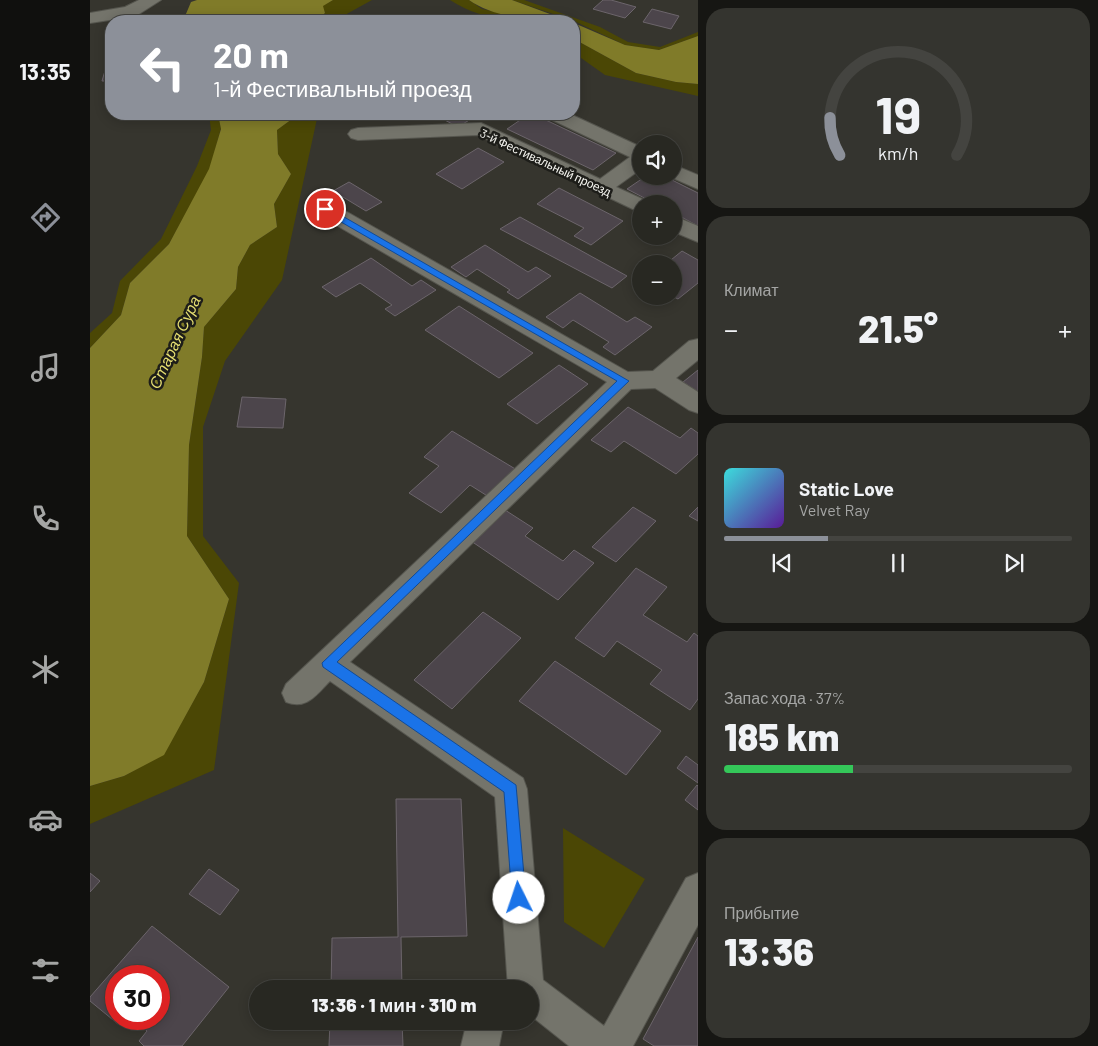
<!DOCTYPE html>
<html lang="ru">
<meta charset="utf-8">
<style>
:root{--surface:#282822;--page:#34342f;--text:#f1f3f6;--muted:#a5a6a5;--line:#444440;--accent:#8c9099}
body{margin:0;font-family:Barlow,sans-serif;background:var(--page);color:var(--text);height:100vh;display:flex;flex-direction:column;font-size:19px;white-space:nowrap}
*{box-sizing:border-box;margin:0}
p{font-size:16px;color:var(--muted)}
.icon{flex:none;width:28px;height:28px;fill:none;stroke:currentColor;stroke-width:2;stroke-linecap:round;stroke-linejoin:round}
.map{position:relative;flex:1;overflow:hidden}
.drawer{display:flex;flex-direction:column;gap:8px;padding:8px;background:#161613;width:400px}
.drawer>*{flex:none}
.banner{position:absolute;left:15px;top:15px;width:475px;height:105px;border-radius:20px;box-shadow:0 2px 12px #0003,0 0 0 1px var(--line);background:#8c9099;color:#fff;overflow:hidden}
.tools{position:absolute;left:542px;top:135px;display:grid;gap:10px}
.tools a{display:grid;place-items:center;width:50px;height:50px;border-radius:50%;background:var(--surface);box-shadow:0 2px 12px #0003,0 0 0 1px var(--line);font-size:25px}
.speed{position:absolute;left:15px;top:965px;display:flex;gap:10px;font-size:25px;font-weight:700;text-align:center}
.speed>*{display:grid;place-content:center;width:65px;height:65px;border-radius:50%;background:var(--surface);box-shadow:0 2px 12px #0003,0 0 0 1px var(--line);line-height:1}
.speed .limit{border:8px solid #d22;background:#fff;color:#111}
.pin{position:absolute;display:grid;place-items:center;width:42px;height:42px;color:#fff;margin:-21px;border:2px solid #fff;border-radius:50%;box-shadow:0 1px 5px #0007}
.me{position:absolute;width:55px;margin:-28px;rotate:356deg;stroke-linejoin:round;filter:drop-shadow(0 0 4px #0008)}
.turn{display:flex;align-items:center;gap:18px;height:105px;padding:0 25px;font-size:22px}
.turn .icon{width:65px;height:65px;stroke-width:2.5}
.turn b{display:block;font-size:35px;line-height:42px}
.big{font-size:38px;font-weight:800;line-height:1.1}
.drawer .card{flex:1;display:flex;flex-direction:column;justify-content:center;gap:8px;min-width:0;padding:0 18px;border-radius:20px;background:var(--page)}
.drawer .dial{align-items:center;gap:0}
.dial svg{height:130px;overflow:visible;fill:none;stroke:var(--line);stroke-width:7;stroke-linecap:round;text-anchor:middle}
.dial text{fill:var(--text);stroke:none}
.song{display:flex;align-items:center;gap:15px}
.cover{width:60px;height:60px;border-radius:8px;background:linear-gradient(135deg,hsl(180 70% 55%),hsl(270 70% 35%))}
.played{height:5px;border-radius:2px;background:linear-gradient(90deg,var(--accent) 30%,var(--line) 30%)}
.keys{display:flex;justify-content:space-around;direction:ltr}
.heat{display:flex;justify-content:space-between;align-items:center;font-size:28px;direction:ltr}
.charge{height:8px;border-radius:4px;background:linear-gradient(90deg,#34c759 37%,var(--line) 0)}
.trip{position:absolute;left:159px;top:980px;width:290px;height:50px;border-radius:25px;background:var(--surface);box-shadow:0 2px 12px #0003,0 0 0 1px var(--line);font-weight:800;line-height:50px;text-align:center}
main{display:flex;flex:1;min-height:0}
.dock{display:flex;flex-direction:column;width:90px;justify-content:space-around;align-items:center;background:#10100e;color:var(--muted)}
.dock .icon{width:35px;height:35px}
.dock .on{color:var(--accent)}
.dock b{font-size:22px;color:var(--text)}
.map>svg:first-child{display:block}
</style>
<main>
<nav class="dock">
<b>13:35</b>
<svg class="icon on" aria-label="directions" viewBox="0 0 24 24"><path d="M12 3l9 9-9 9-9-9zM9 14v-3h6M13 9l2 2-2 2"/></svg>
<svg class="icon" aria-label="music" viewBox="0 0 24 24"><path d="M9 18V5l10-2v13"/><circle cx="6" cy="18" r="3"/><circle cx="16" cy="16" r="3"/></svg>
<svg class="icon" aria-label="phone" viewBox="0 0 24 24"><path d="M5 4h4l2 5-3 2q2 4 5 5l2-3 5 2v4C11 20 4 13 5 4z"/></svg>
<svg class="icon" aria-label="climate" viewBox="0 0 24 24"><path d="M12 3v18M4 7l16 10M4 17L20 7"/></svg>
<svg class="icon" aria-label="car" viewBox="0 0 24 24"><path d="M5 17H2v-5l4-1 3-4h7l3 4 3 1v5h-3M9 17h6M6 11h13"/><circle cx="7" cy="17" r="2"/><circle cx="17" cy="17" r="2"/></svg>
<svg class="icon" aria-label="filters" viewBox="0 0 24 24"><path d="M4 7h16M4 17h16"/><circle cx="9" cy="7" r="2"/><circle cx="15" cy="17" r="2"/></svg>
</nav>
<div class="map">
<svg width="608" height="1046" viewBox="0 0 608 1046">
<rect width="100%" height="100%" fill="#36352e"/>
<path fill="#4b4705" d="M 243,0 L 282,0 L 244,21 L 225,21 L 235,13 L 232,6 Z
M 360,0 L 379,0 L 392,9 L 449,21 C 417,21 387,18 360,0 Z
M 422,0 L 434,0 L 510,27 L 538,42 L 570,47 L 608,32 L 608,36 L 569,50 L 535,45 L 484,21 Z
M 484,39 L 546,73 L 586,82 L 608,84 L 608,96 L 515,75 L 484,53 Z
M 119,114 L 128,114 L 131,128 L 120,169 L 79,244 L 40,283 L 31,315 L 0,348 L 0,333 L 22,313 L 30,281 L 71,239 L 107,166 L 121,130 Z
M 203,114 L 228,114 L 192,280 L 135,361 L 113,427 L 113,536 L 149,583 L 124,770 L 0,824 L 0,786 L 34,776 L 74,754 L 114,682 L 139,599 L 97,536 L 99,445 L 112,357 L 114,327 L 146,289 L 148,267 L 160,245 L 187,227 L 184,204 L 201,174 L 188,154 L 187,130 L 202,119 Z
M 473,828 L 555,879 L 514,948 L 474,922 Z"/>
<path fill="#807b29" d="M 107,0 L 243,0 L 233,6 L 235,13 L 225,21 L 93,21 L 101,2 Z
M 379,0 L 422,0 L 479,21 C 448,21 406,19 379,0 Z
M 484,23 L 535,45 L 569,50 L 608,36 L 608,84 L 586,82 L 546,73 L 484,39 Z
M 128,114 L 203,114 L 202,119 L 187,130 L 188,154 L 201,174 L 184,204 L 187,227 L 160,245 L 148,267 L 146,289 L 114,327 L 112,357 L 99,445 L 97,536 L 139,599 L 114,682 L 74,755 L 34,776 L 0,786 L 0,348 L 31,315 L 40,283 L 79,244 L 119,169 L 131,129 Z"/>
<path fill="#4c454b" stroke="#6c656b" d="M 513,0 L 521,0 L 546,7 L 535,18 L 503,9 Z
M 562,9 L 589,16 L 581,29 L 553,22 Z
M 17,64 L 21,64 L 21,81 L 12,81 Z
M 353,114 L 389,114 L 368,127 L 349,117 Z
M 439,114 L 443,114 L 526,153 L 503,170 L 417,129 Z
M 388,148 L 414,162 L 372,189 L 346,174 Z
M 556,176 L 574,176 L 608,193 L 608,226 L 584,213 L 584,204 L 566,204 L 537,189 Z
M 259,182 L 292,202 L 276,211 L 243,191 Z
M 469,188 L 533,221 L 501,245 L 484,236 L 494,228 L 447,204 Z
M 430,217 L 537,276 L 522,288 L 410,229 Z
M 395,245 L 438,272 L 446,267 L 461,276 L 428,299 L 417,292 L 420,290 L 387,269 L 376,277 L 361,267 Z
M 592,251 L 608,260 L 608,283 L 588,299 L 582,296 L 584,264 L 576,264 Z
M 281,258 L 322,286 L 331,280 L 346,290 L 305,316 L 295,309 L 302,305 L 270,283 L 246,297 L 232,287 Z
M 490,293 L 537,322 L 545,317 L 562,327 L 525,355 L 513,347 L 519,342 L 483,320 L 473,328 L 456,317 Z
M 369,306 L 443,353 L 409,378 L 335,330 Z
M 469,365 L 498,384 L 447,424 L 417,404 Z
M 608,370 L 608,392 L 593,382 Z
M 152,397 L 196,399 L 193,428 L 147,427 Z
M 538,407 L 590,438 L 601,428 L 608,433 L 608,454 L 586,474 L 534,441 L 521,452 L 501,440 Z
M 362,431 L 427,470 L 399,497 L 380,485 L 351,513 L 319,493 L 349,466 L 334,457 Z
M 543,507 L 566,521 L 526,562 L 502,547 Z
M 608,507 L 608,521 L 599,516 Z
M 415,510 L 443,528 L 435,536 L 473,561 L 484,550 L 504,563 L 468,600 L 381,541 Z
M 546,568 L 577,587 L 553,615 L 597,642 L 604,633 L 608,636 L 608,699 L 600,710 L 560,684 L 572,670 L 527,641 L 514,657 L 485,638 Z
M 393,612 L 431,638 L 362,709 L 324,680 Z
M 465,661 L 571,731 L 536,775 L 429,701 Z
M 596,756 L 608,765 L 608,783 L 587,768 Z
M 607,785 L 608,786 L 608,810 L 595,800 Z
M 306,799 L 371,799 L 377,936 L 311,937 L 312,989 L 241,989 L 242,938 L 308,937 Z
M 119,869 L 149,890 L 130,915 L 99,894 Z
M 0,873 L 10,881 L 0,892 Z
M 62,926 L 139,987 L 92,1046 L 54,1046 L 49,1041 L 57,1031 L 43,1019 L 69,1019 L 69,976 L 26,976 L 26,1019 L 32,1019 L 28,1024 L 0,1001 L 0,997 Z
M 608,937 L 608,1046 L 564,1046 L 553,1039 Z
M 240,1021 L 312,1021 L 313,1046 L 239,1046 Z"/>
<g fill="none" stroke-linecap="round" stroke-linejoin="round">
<defs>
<path id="minor" d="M 49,0 L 71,0 L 46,16 L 0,23 L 0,13 L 35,7 Z
M 455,114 L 480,114 L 551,147 L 551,169 L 526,187 L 559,202 L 551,204 L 551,213 L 388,135 L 268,140 L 261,138 L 258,134 L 261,130 L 268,128 L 391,123 L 510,179 L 540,157 L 458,118 Z
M 584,165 L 608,175 L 608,189 L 578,176 L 584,176 Z
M 235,202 L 243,204 L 538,372 L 563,371 L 599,341 L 608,339 L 608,360 L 586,378 L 608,392 L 608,413 L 599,410 L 565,388 L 541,389 L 260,662 L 433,778 L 437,789 L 453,980 L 514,1026 L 596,878 L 608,873 L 608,925 L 543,1046 L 479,1046 L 440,1015 L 440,989 L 418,989 L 405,797 L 240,681 C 226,695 217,710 196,702 L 192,693 L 196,684 L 517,382 L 227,214 L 224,209 L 227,204 Z
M 584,216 L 608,226 L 608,242 L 584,232 Z
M 377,1021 L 414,1021 L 409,1046 L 371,1046 Z"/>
</defs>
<use href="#minor" stroke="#55554e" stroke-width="2"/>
<use href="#minor" fill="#74746b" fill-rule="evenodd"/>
</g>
<path fill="#1a73e8" stroke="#114b97" d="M 235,206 L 539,381 L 247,662 L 426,785 L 436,898 L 434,903 L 429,905 L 424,903 L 422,898 L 414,792 L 233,667 L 232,663 L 527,381 L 232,211 L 230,209 Z"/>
<g text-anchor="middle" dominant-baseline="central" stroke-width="5" stroke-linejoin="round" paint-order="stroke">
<g font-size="12" fill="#f3f3ee" stroke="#1d1d19">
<text transform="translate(456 162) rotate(25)">3-й Фестивальный проезд</text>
</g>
<g font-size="16" font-style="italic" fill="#e5de71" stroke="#1d1d19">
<text transform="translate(84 342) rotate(-65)">Старая Сура</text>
</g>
</g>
</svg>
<div class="tools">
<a><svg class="icon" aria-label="sound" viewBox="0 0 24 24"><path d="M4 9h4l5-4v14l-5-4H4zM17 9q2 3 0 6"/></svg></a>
<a>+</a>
<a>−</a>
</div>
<div class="speed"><div class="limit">30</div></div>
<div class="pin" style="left:235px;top:209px;background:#d93025"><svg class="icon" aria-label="arrive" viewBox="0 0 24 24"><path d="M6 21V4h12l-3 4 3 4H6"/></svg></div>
<svg class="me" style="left:429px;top:898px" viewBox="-20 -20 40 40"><circle r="19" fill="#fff"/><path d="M0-13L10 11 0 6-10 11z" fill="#1a73e8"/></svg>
<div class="trip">13:36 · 1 мин · 310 m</div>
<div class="banner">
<div class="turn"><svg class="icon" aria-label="left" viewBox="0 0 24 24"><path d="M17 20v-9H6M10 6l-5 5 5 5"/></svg><div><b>20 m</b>1-й Фестивальный проезд</div></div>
</div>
</div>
<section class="drawer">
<div class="card dial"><svg viewBox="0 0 100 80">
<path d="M14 69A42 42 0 1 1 86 69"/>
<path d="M14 69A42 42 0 0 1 8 46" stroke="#8c9099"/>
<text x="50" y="56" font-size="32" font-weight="700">19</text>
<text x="50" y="72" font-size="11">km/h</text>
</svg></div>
<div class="card"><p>Климат</p>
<div class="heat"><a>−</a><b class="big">21.5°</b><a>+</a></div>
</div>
<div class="card">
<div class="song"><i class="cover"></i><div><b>Static Love</b><p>Velvet Ray</p></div></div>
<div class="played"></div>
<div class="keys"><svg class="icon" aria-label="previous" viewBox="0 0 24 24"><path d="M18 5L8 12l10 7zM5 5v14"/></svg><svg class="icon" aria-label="pause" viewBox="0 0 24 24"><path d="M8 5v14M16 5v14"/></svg><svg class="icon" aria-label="next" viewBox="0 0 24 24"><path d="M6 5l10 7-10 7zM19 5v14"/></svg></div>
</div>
<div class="card"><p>Запас хода · 37%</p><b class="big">185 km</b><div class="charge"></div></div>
<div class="card"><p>Прибытие</p><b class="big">13:36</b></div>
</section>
</main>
